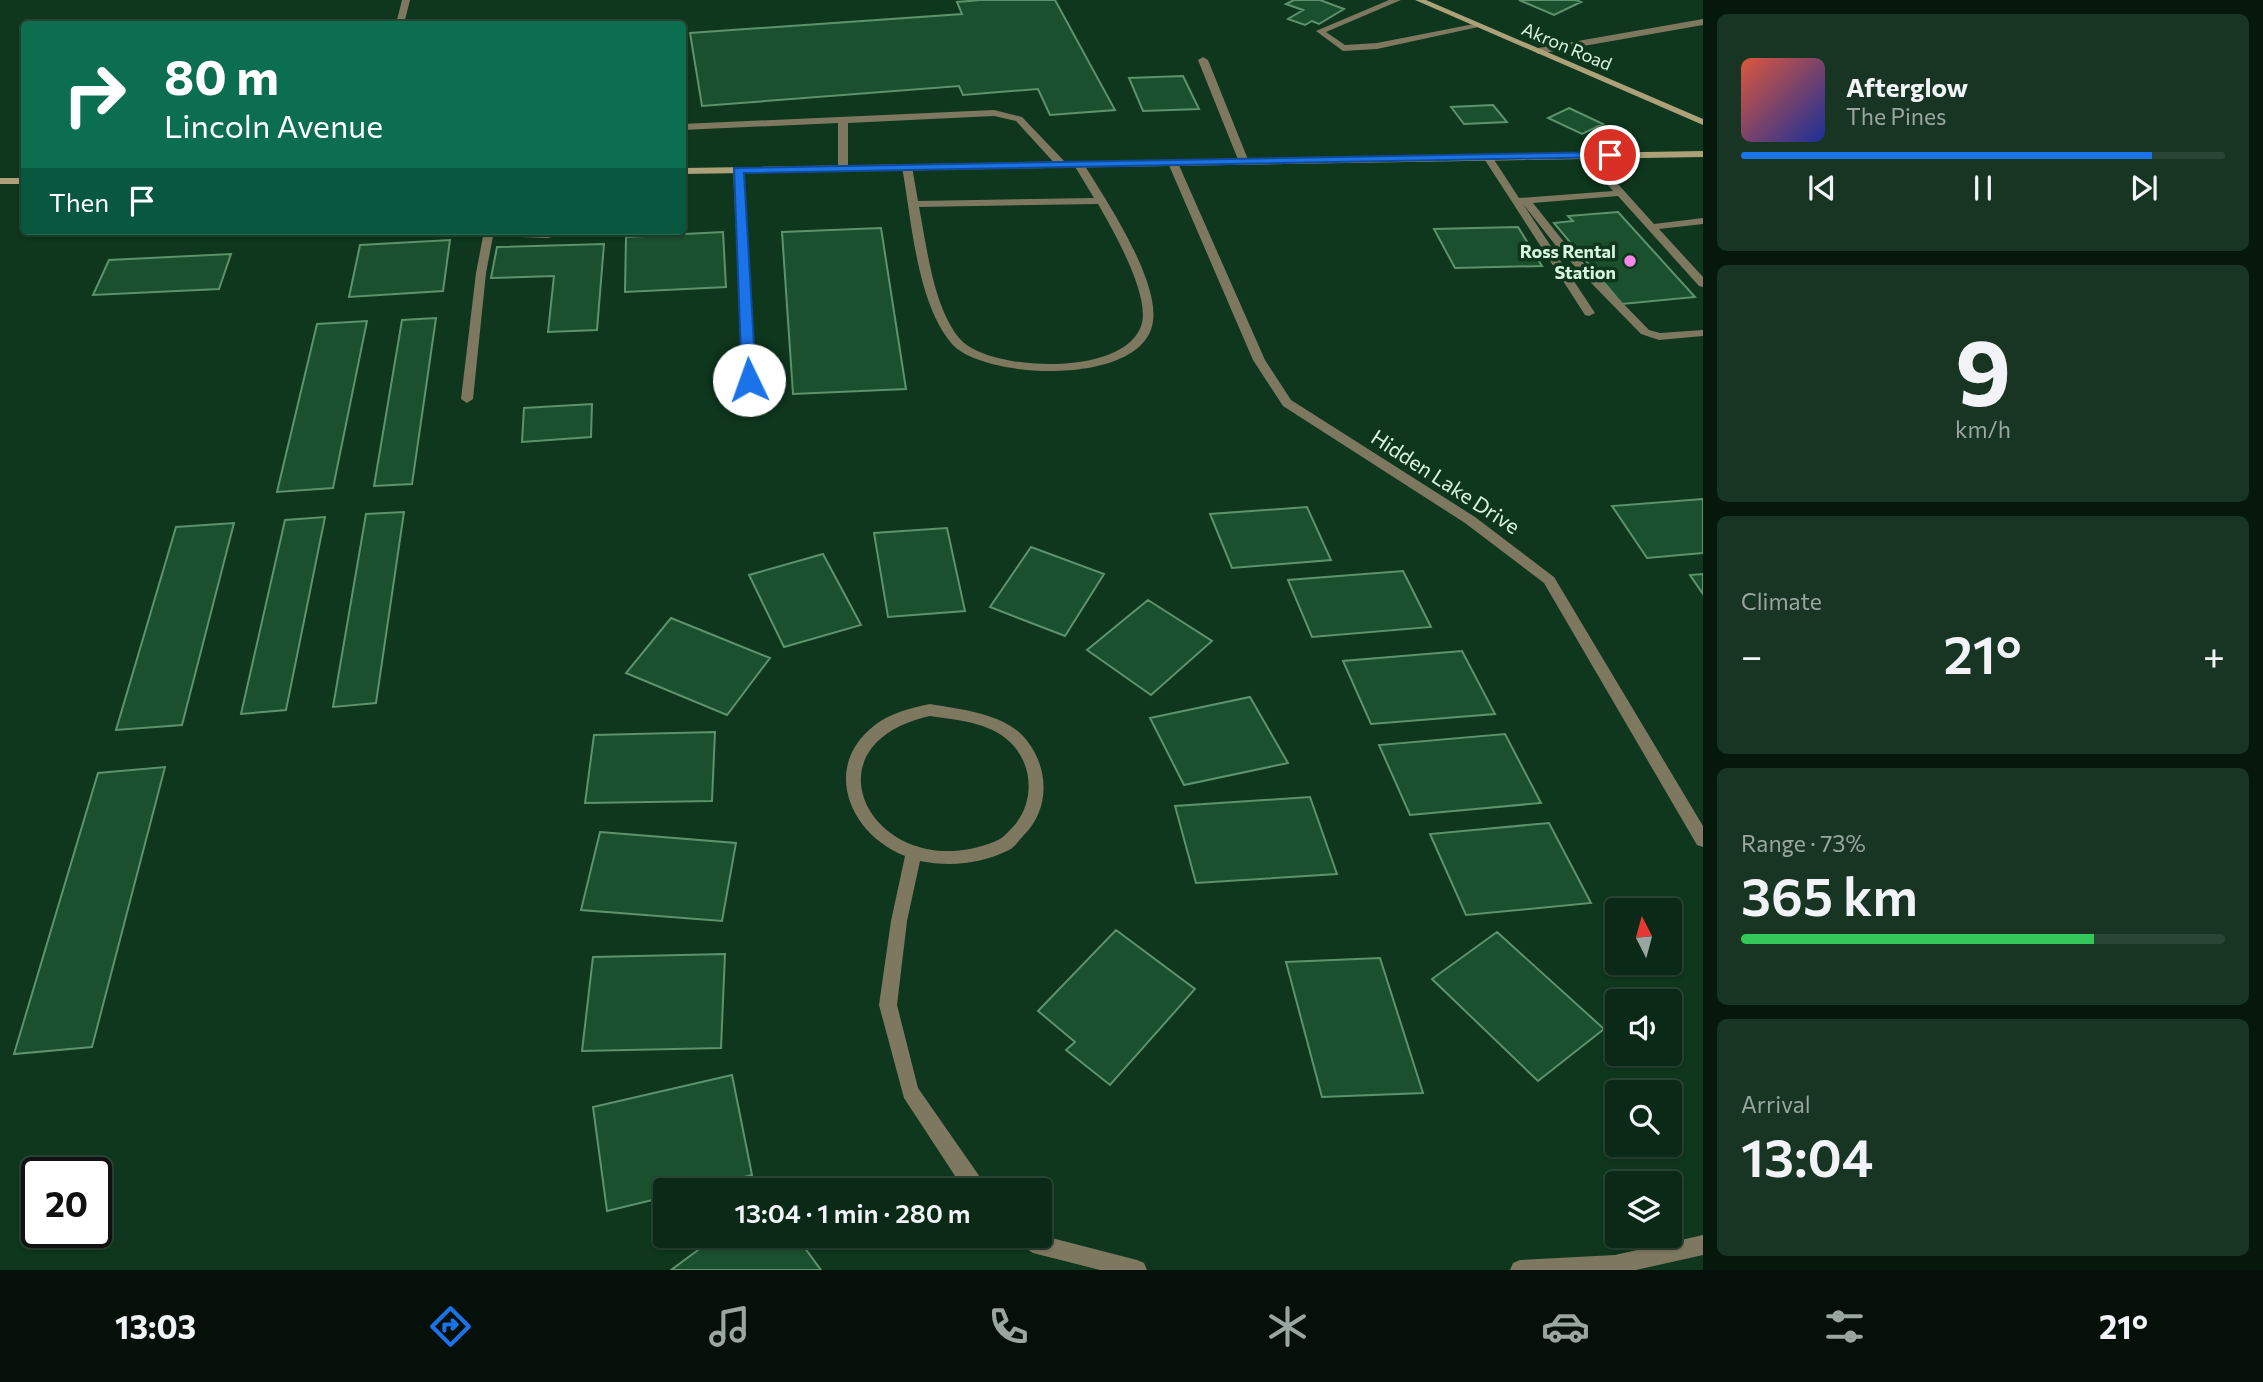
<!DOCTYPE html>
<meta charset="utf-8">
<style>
:root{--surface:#0a2916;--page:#183523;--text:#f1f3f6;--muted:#99a6a1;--line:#2a4535;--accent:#1a73e8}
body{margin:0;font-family:Commissioner,sans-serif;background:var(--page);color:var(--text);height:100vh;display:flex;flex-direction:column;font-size:26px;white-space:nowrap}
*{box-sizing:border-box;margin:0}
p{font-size:23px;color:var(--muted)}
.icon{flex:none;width:38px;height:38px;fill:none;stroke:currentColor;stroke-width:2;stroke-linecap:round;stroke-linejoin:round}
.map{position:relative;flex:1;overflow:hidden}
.drawer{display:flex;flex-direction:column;gap:14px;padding:14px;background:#06170c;width:560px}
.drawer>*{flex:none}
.top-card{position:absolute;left:21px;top:21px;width:665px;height:214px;border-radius:7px;box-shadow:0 2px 5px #0004,0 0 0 2px var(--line);background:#0b6e4f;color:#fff;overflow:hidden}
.needle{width:46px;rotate:354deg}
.tools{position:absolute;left:1605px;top:898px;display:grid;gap:14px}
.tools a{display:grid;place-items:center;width:77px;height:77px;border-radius:7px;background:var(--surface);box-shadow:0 2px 5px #0004,0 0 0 2px var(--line);font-size:35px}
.speed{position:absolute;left:21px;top:1157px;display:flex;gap:14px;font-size:35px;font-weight:700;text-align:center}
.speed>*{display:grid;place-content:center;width:91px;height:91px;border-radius:50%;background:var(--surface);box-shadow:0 2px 5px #0004,0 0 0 2px var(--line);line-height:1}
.speed .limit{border:4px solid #111;border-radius:10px;background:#fff;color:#111}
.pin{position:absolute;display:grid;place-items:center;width:60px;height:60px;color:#fff;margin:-30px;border:4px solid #fff;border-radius:50%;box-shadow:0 2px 7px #0007}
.me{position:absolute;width:77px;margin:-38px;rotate:357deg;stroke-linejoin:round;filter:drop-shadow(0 0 5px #0008)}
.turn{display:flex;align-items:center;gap:24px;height:147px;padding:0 28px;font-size:32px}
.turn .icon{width:91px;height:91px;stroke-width:2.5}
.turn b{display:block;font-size:49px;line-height:60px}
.then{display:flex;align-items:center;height:66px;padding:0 28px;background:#0003;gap:14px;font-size:26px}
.big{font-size:52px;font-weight:600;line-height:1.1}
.drawer .widget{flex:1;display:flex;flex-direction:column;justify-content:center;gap:10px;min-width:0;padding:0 24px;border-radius:10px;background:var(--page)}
.drawer .dial{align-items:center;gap:0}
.dial b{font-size:91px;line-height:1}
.song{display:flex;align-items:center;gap:21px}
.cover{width:84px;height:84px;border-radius:10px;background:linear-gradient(135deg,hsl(10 70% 55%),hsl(230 70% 35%))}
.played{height:7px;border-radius:4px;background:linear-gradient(90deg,var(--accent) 85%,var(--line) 85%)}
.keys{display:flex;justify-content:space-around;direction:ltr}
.heat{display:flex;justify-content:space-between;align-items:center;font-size:38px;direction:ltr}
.charge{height:10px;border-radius:5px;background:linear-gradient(90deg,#34c759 73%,var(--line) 0)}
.trip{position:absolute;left:653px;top:1178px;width:399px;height:70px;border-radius:7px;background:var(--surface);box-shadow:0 2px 5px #0004,0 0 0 2px var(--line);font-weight:600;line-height:70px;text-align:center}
.tab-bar{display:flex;height:112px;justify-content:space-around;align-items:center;background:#041009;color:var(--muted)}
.tab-bar .icon{width:49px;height:49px}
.tab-bar .selected{color:var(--accent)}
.tab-bar b{font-size:32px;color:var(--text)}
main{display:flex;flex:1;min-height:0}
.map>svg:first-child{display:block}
</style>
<main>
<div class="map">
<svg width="1703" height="1270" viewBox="0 0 1703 1270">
<rect width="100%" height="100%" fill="#0e371d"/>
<path fill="#1a502e" stroke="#5d926c" stroke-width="2" d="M 981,0 L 1055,0 L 1115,110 L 1050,115 L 1038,89 L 963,95 L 959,86 L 702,106 L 690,33 L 962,14 L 957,2 Z
M 1294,0 L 1320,0 L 1344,9 L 1319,24 L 1312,21 L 1305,25 L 1288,19 L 1303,10 L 1286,4 Z
M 1519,0 L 1576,0 L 1581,2 L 1554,15 Z
M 1183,76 L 1199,109 L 1143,111 L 1129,78 Z
M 1493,105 L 1507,122 L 1464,124 L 1451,107 Z
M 1569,108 L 1603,124 L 1582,134 L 1548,118 Z
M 1618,212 L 1695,297 L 1622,304 L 1554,223 L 1573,221 L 1568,216 Z
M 1518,227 L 1542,266 L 1455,268 L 1434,229 Z
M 881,228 L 906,389 L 793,394 L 782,232 Z
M 723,232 L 726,287 L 625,292 L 626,237 Z
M 450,240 L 443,291 L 349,297 L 360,245 Z
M 604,244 L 597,330 L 548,332 L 554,276 L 491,278 L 497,247 Z
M 231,254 L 219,289 L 93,295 L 109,260 Z
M 436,318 L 412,484 L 374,486 L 402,320 Z
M 367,321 L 333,488 L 277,492 L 317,324 Z
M 592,404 L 591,437 L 522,442 L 524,408 Z
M 1703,499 L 1703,553 L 1647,558 L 1612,506 Z
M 1307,507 L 1331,560 L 1232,568 L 1210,514 Z
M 404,512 L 376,703 L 333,707 L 366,514 Z
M 325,517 L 286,710 L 241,714 L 285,520 Z
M 234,523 L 182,725 L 116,730 L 176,527 Z
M 947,528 L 965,611 L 888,617 L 874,533 Z
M 1031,547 L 1104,574 L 1065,636 L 990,607 Z
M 823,554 L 861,625 L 784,647 L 749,575 Z
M 1403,571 L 1431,627 L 1312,637 L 1288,580 Z
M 1703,574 L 1703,594 L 1690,575 Z
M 1148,600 L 1212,641 L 1151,695 L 1087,650 Z
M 671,618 L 770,658 L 727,715 L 626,673 Z
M 1462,651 L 1495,714 L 1371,724 L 1343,661 Z
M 1250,697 L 1288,763 L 1184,785 L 1150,718 Z
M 715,732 L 712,801 L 585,803 L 594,735 Z
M 1505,734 L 1541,803 L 1410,815 L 1379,745 Z
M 165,767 L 92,1047 L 14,1054 L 98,773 Z
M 1310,797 L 1337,874 L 1196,883 L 1175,806 Z
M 1549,823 L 1591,903 L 1466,915 L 1430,834 Z
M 600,832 L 736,843 L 722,921 L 581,910 Z
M 1116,930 L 1195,989 L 1110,1085 L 1066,1050 L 1075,1042 L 1038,1011 Z
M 1497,932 L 1604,1029 L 1538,1081 L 1432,979 Z
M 725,954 L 721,1048 L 582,1051 L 593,957 Z
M 1380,958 L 1423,1093 L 1322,1097 L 1286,962 Z
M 732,1075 L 752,1175 L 692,1190 L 665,1190 L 665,1197 L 607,1211 L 593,1107 Z
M 717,1236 L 796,1236 L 821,1270 L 671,1270 Z"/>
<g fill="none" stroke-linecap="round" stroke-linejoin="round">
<path fill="#7f7860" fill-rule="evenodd" d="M 1389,0 L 1401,0 L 1326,32 L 1345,45 L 1377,43 L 1479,23 L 1483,26 L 1377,49 L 1343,51 L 1316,31 Z
M 1703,19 L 1703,25 L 1538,54 L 1534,51 L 1538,48 Z
M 1203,57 L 1208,60 L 1249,162 L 1248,164 L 1239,162 L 1198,60 Z
M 994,110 L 1022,117 L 1066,163 L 1066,167 L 1058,167 L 1016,121 L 994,116 L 848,123 L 848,168 L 843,171 L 838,168 L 838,123 L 682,130 L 682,124 Z
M 1587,152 L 1590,153 L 1654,224 L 1703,218 L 1703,224 L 1659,229 L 1703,277 L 1703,287 L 1699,286 L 1618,196 L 1533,203 L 1568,247 L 1649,330 L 1660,333 L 1703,330 L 1703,336 L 1659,340 L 1641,334 L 1560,251 L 1523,204 L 1595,313 L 1589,316 L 1585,315 L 1483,157 L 1491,155 L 1519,198 L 1613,191 L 1582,155 Z
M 1079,162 L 1083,163 C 1105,198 1159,279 1153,321 C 1145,387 984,380 952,344 C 916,301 912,221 902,167 L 907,164 L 912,167 L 918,201 L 1094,198 L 1074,165 ZM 1098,204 C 1113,230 1149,293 1142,323 C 1128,378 989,372 960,339 C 933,307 927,247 919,207 Z
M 738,167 L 743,170 L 755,380 L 749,384 L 743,380 L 733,170 Z
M 484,231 L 574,231 L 548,238 L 493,236 L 486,273 L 473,399 L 467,403 L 461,399 L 476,273 Z"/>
<path fill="#7f7860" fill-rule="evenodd" d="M 402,0 L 410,0 L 404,24 L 396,24 Z
M 1173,160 L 1178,163 L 1265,360 L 1291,400 L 1475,517 L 1554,577 L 1703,826 L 1703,847 L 1697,845 L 1544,583 L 1465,523 L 1283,406 L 1253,360 L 1168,163 Z
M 930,704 C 959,709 999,713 1021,734 C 1049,762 1052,807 1024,835 C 1019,840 1015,847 1009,850 C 981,864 950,867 920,861 L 907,921 L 897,1005 L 918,1088 L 989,1190 L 967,1190 L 959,1182 L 904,1098 L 879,1005 L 891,921 L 905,856 C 849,834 821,766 875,725 C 890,713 911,708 930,704 ZM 930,716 C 957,720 989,722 1010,742 C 1034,765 1035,804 1012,828 C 1007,833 1003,838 996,841 C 878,890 796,746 930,716 Z
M 1040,1235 L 1137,1260 L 1144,1263 L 1147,1270 L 1100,1270 L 1033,1253 L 1018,1243 L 1015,1236 Z
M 1703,1235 L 1703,1255 L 1636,1270 L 1510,1270 L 1513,1263 L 1520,1260 L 1615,1255 Z"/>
<path fill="#ada17a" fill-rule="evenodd" d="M 1415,0 L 1426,0 L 1703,119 L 1703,125 Z
M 1703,151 L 1703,157 L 682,174 L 682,168 Z
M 0,178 L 24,178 L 24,184 L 0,184 Z"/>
</g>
<path fill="#1a73e8" stroke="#114b97" stroke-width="2" d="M 1610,152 L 1616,155 L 1614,157 L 744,173 L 756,380 L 749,384 L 742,380 L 734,168 Z"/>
<circle fill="#f987e9" stroke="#0e371d" stroke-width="2.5" cx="1630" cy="261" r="7"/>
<g text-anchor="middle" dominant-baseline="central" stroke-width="7" stroke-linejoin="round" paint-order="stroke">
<g font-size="18" fill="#d9f4df" stroke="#0e371d">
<text transform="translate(1567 46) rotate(23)">Akron Road</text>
</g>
<g font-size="18" font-weight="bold" fill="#d9f4df" stroke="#0e371d" text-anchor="end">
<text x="1616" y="251">Ross Rental<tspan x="1616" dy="21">Station</tspan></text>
</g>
<g font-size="21" fill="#d9f4df" stroke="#0e371d">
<text transform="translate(1446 481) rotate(33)">Hidden Lake Drive</text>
</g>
</g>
</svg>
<div class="tools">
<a><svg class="needle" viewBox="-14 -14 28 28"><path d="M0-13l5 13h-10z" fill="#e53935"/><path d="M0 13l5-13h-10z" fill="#99a6a1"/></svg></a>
<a><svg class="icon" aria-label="sound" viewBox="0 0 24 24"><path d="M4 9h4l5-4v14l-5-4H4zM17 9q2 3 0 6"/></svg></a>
<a><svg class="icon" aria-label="search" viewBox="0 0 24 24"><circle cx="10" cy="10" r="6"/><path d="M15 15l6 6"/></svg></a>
<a><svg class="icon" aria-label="layers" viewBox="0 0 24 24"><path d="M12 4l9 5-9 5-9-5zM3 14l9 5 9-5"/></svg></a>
</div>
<div class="speed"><div class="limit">20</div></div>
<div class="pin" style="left:1610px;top:155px;background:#d93025"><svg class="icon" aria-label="arrive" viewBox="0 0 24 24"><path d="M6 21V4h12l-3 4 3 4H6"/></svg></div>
<svg class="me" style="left:749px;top:380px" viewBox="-20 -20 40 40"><circle r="19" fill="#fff"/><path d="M0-13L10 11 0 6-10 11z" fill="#1a73e8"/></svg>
<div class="trip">13:04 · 1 min · 280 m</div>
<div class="top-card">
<div class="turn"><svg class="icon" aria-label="right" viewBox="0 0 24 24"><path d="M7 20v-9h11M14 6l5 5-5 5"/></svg><div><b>80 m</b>Lincoln Avenue</div></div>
<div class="then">Then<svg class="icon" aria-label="arrive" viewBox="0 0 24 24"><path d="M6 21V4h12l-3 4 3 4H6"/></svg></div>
</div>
</div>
<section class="drawer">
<div class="widget">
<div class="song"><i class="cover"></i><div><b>Afterglow</b><p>The Pines</p></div></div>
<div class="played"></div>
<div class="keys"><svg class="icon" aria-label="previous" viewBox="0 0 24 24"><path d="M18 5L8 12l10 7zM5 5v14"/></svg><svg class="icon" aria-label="pause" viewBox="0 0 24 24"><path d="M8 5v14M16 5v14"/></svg><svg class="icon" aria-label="next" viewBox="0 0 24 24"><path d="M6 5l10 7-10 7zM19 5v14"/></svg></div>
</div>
<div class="widget dial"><b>9</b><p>km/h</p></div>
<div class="widget"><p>Climate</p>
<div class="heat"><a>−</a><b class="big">21°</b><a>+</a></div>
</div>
<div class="widget"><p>Range · 73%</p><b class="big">365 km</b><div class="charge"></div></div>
<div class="widget"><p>Arrival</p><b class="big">13:04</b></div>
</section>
</main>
<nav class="tab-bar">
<b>13:03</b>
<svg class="icon selected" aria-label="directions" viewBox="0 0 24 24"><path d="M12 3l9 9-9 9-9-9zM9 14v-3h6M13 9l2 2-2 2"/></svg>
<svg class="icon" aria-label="music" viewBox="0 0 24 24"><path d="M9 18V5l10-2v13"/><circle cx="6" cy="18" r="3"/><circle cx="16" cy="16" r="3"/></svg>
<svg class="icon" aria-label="phone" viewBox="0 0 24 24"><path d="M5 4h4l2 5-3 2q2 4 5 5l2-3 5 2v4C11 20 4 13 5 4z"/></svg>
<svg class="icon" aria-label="climate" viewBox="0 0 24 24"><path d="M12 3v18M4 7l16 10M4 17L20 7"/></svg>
<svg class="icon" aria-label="car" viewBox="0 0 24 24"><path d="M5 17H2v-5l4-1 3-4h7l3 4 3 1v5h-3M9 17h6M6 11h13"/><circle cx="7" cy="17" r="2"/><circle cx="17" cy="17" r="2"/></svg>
<svg class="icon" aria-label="filters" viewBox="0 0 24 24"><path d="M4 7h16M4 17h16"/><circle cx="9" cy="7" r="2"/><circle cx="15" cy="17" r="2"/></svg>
<b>21°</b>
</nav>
